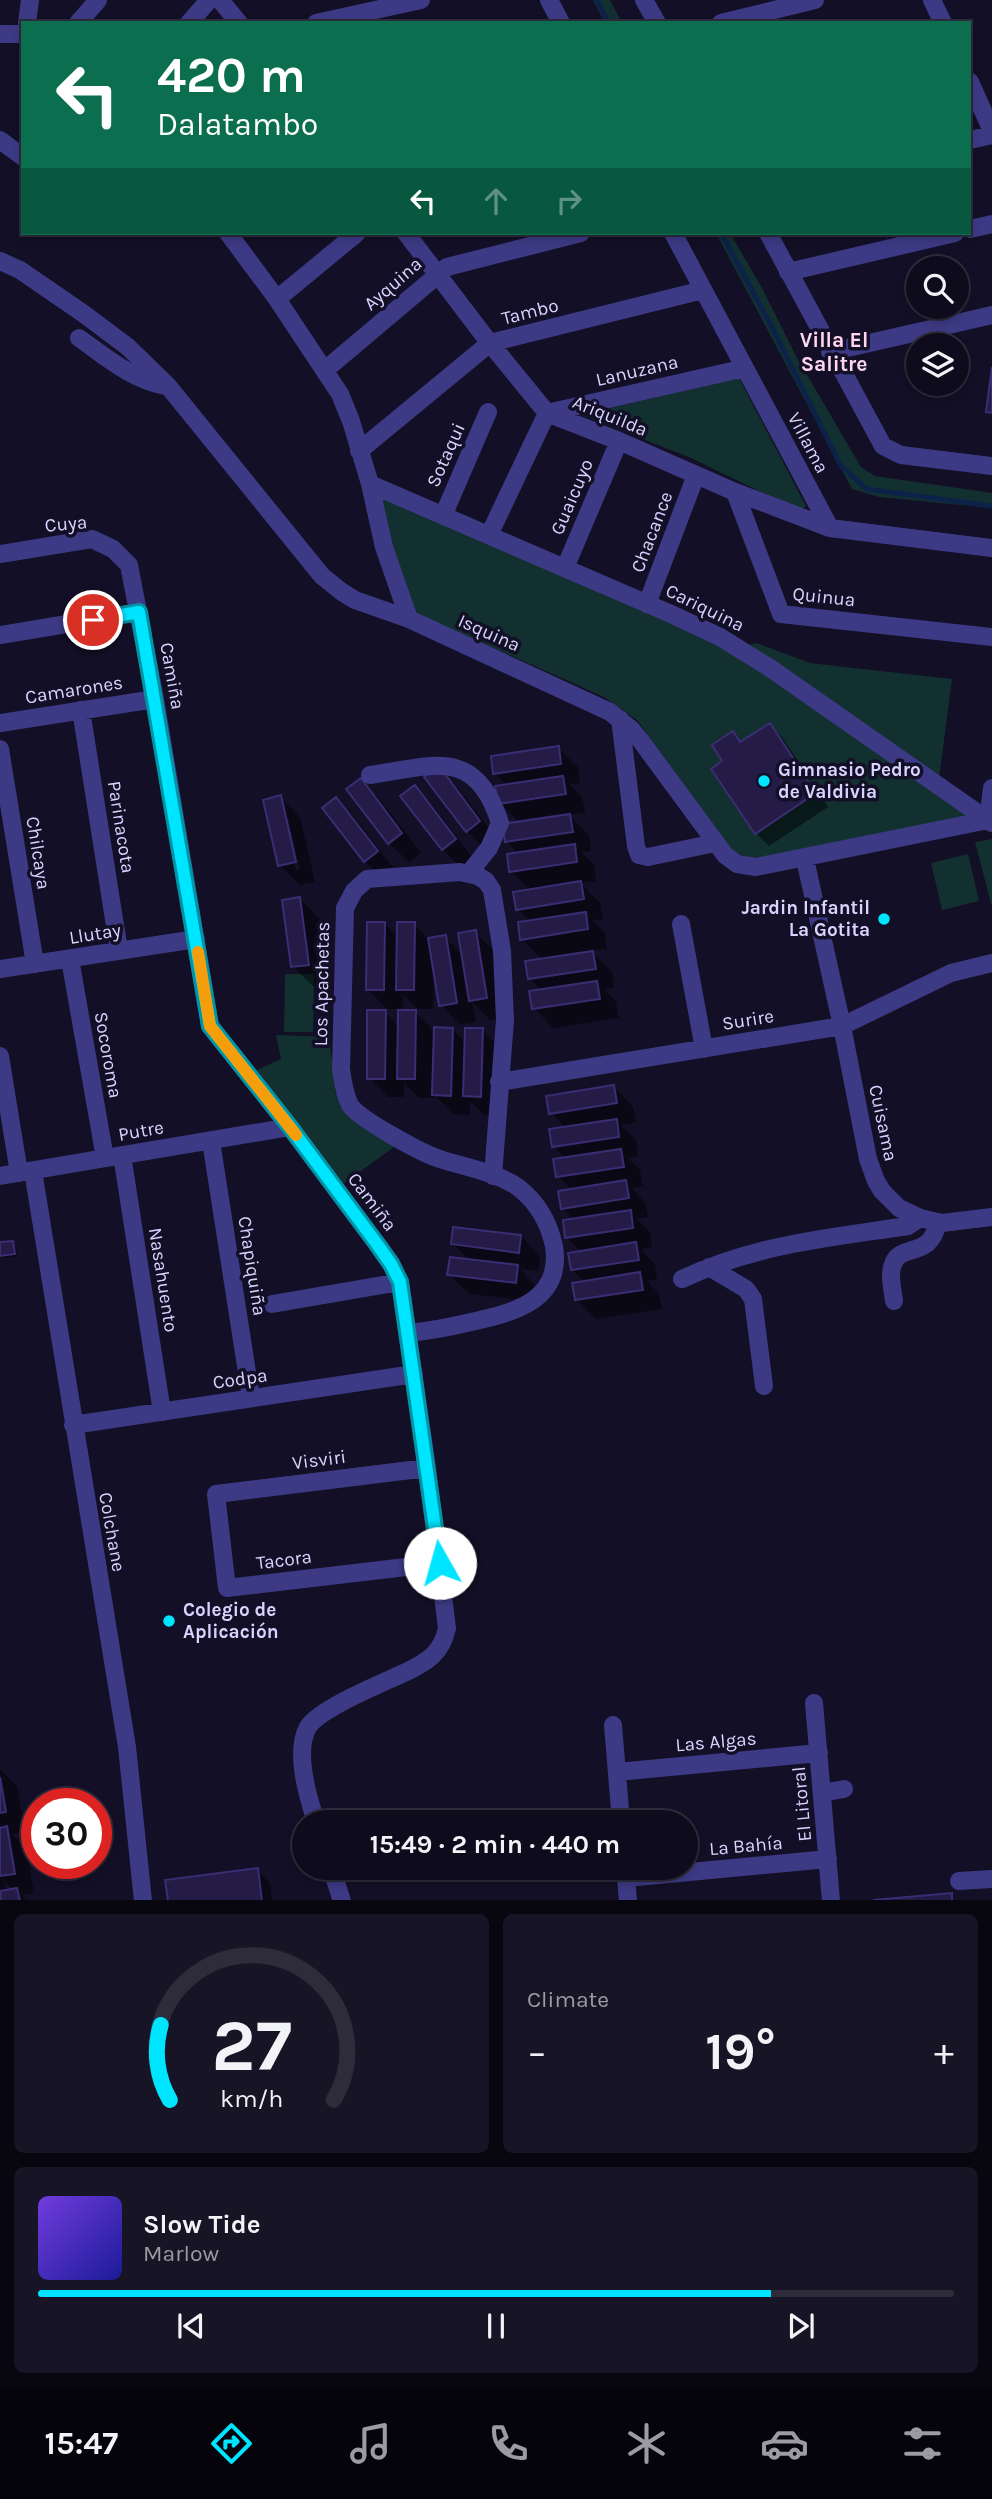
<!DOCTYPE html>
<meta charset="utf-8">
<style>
:root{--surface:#0e0b1c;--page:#171425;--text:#f1f3f6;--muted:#9b9ba3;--line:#2e2b3b;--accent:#00e5ff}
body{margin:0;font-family:Karla,sans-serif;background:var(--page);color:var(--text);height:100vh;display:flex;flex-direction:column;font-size:26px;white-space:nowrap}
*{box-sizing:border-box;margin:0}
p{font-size:23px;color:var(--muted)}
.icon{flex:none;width:38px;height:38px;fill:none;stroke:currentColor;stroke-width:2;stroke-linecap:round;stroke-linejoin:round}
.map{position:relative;height:1900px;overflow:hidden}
.sheet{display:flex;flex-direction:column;gap:14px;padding:14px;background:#08060f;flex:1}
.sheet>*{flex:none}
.top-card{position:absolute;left:21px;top:21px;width:950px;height:214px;border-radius:0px;box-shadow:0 4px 10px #0003,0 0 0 2px var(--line);background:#0b6e4f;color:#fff;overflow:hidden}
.buttons{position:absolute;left:906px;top:256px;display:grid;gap:14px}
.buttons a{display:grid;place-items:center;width:63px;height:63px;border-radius:50%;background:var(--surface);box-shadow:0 4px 10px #0003,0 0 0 2px var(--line);font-size:35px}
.speed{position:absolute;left:21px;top:1788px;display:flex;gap:14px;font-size:35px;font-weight:700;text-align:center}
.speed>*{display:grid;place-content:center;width:91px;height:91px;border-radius:50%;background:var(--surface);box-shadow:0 4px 10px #0003,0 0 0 2px var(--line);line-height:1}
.speed .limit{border:10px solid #d22;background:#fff;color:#111}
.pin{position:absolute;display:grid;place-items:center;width:60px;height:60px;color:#fff;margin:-30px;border:4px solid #fff;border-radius:50%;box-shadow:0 2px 7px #0007}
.me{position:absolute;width:77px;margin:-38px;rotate:353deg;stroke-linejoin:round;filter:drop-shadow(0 0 5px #0008)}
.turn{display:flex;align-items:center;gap:24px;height:147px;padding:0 21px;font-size:32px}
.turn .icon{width:91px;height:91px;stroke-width:2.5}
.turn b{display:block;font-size:49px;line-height:60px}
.lanes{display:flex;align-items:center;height:66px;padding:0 21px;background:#0003;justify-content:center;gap:35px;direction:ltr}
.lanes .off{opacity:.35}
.big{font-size:52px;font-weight:700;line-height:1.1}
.sheet .tile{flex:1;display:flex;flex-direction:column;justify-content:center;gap:10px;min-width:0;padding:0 24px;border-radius:10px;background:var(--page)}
.sheet .dial{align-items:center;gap:0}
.dial svg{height:182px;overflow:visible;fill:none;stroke:var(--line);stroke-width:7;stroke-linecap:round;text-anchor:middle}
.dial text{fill:var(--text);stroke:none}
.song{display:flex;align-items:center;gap:21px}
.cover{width:84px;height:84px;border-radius:10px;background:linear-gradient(135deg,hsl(260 70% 55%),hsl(240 70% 35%))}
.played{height:7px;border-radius:4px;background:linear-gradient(90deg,var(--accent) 80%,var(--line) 80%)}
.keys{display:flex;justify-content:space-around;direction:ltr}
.heat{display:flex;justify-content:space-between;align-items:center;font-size:38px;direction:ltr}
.sheet .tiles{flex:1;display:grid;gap:14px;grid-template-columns:1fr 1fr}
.tile:last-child{grid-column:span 2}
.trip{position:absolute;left:292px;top:1810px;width:406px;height:70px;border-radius:35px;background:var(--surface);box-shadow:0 4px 10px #0003,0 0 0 2px var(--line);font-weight:700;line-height:70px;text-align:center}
.menu{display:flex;height:112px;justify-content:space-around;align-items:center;background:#06040b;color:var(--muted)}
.menu .icon{width:49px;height:49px}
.menu .selected{color:var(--accent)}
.menu b{font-size:32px;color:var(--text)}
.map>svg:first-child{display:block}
</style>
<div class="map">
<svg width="992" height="1901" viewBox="0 0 992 1901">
<rect width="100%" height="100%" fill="#130f26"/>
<path fill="#12302f" d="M 593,0 L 610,0 L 622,23 L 605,23 Z
M 716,233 L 730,233 L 762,288 L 796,356 L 861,467 L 875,476 L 992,493 L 992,508 L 879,497 L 852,489 Z
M 739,378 L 806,506 L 800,511 L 691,458 L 581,415 Z
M 377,495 L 457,525 L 728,650 L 757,643 L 810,663 L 952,679 L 939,779 L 971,817 L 804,850 L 755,858 L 739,855 L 730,848 L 637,720 L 604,697 L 415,613 L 401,582 Z
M 992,839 L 992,907 L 975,842 Z
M 968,854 L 979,901 L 942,910 L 931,863 Z
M 285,974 L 314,974 L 313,1032 L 284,1032 Z
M 276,1035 L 329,1037 L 336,1093 L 347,1112 L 397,1145 L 340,1186 L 257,1070 L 281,1059 Z"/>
<path fill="#0007" fill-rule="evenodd" d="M 769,725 L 783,738 L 828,807 L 769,846 L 756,833 L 725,762 L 732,733 L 742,743 Z
M 558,748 L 578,767 L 580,783 L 569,784 L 582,797 L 585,813 L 569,815 L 589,835 L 591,851 L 581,852 L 594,865 L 596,881 L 580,883 L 600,903 L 603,919 L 592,920 L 605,933 L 607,949 L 591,951 L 612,972 L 614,988 L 604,989 L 616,1002 L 619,1018 L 553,1028 L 534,1008 L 542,991 L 529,978 L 543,960 L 522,939 L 530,922 L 518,909 L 531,891 L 511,871 L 519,854 L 507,841 L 520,823 L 499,803 L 508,786 L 495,773 Z
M 439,769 L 458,788 L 499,841 L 487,850 L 467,831 Z
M 361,781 L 380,800 L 421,853 L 409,862 L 389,843 Z
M 414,787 L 434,807 L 474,860 L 462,869 L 443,849 Z
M 280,797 L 300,817 L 315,882 L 300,885 L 280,865 ZM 284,818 L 288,818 L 300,870 L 296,871 Z
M 336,799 L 356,819 L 396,872 L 385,881 L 365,861 L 325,808 Z
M 300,899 L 319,918 L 328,984 L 313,986 L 293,967 Z
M 384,923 L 399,938 L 414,924 L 430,940 L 445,937 L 463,956 L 475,932 L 495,952 L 506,1017 L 490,1020 L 472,1002 L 476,1022 L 460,1025 L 441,1005 L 436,975 L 434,975 L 433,1009 L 418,1009 L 403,995 L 403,1012 L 415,1012 L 436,1033 L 452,1029 L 466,1043 L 482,1030 L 502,1050 L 500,1116 L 484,1115 L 470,1101 L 470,1115 L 454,1114 L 434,1095 L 434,1098 L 419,1098 L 404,1083 L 404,1097 L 388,1097 L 369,1078 L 385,1012 L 399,1027 L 400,1009 L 387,1009 L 368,989 Z
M 614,1087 L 633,1107 L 636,1122 L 620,1125 L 636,1140 L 638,1156 L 628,1158 L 640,1170 L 643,1186 L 631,1188 L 645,1202 L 648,1217 L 637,1219 L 650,1232 L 652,1247 L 640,1249 L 655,1264 L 657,1279 L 647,1281 L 659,1294 L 662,1309 L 596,1319 L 577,1300 L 585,1282 L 572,1270 L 582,1252 L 567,1238 L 575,1220 L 563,1208 L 572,1190 L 558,1176 L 566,1159 L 553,1146 L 566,1128 L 551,1113 Z
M 521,1236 L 540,1256 L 538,1271 L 520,1269 L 536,1286 L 535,1301 L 469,1294 L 449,1274 L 470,1261 L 453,1244 Z
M 13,1242 L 15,1245 L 17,1256 L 3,1258 L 0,1256 L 0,1244 Z
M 0,1769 L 17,1786 L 25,1831 L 12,1834 L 26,1848 L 34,1893 L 22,1895 L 27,1901 L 3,1901 L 0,1891 L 0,1830 L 4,1829 L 0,1824 ZM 4,1881 L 14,1890 L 6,1892 Z
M 257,1870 L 270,1883 L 272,1901 L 170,1901 Z"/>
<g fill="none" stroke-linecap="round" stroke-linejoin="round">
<path stroke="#0c2248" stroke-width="5" d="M 597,0 L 609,23
M 721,233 L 773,329 L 841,466 L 867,489 L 992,506"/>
</g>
<path fill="#241b47" stroke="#3b2d73" stroke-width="2" d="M 992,367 L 992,413 L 986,412 Z
M 770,723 L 816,793 L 755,834 L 711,769 L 722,761 L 712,745 L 733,731 L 740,742 Z
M 559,746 L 561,764 L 493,774 L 491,756 Z
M 439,766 L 480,821 L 466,832 L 424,777 Z
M 563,776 L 566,794 L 498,804 L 495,786 Z
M 361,778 L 402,833 L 388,844 L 346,789 Z
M 415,785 L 456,839 L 442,850 L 400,796 Z
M 281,795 L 296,862 L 278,866 L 263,800 Z
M 336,797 L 378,851 L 364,862 L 322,808 Z
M 570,814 L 573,832 L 505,842 L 502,824 Z
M 575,844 L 577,862 L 509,872 L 507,854 Z
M 581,881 L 584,899 L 516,910 L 513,892 Z
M 300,897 L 309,965 L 291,967 L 282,900 Z
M 586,912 L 588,929 L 520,940 L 518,922 Z
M 367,922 L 385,922 L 384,990 L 366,990 Z
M 397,922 L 415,922 L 414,990 L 396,990 Z
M 476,930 L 487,998 L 469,1001 L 458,933 Z
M 446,935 L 457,1003 L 439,1006 L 428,938 Z
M 593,951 L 596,969 L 528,979 L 525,961 Z
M 597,981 L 600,999 L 532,1009 L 529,991 Z
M 367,1010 L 386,1010 L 385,1079 L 367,1079 Z
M 398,1010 L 416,1010 L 415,1079 L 397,1079 Z
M 434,1027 L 453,1028 L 451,1096 L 432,1095 Z
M 465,1028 L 483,1028 L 481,1097 L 463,1096 Z
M 614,1085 L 617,1103 L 549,1114 L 546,1096 Z
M 617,1119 L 619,1137 L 552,1147 L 549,1129 Z
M 621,1149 L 624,1167 L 556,1177 L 553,1159 Z
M 626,1180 L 629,1198 L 561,1209 L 558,1191 Z
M 631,1210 L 633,1228 L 565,1238 L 563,1220 Z
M 453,1227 L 521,1235 L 519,1253 L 451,1244 Z
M 13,1241 L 15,1254 L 0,1256 L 0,1242 Z
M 636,1242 L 639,1260 L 571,1270 L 568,1253 Z
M 450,1257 L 518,1265 L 516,1283 L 447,1275 Z
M 640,1272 L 643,1290 L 575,1300 L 572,1283 Z
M 0,1777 L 6,1812 L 0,1813 Z
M 7,1826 L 15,1874 L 0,1876 L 0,1828 Z
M 258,1868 L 262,1901 L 168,1901 L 165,1880 Z
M 17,1888 L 20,1901 L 1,1901 L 0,1891 Z
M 952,1893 L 952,1901 L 874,1901 L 874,1900 Z"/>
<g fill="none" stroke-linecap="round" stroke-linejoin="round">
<path stroke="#3d3a85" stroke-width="18" d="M 220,0 L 239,23
M 549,0 L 561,23
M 644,0 L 657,23
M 932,0 L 943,23
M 27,23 L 30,0
M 78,23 L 98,0
M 189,23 L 209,0
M 316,23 L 421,0
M 721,23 L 815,0
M 0,34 L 23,34
M 970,82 L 992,131
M 0,140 L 23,157
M 970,140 L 992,135
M 970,229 L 992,224
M 228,233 L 277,299 L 340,394 L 351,421 L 370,484 L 384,547 L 409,619
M 406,233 L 485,337 L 547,413 L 619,441 L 735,492 L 830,528 L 992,548
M 673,233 L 830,528
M 768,233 L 883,446 L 901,455 L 992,466
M 0,261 L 20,270 L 84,314 L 128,347 L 168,386 L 322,576 L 342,592 L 355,600 L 409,619 L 610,712 L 631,729 L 641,741 L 725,855 L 737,864 L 756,867 L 988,820
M 788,272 L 955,233
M 277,299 L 357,233
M 79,338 C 106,357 131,379 165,386
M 830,352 L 992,315
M 325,370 L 447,267 L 581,233
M 359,451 L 490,343 L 703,290
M 370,484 L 671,614 L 720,637 L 770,668 L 992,823
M 735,492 L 781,614 L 992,637
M 443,516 L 488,412
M 489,535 L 547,413 L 745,368
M 0,554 L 92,539 L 113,549 L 129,565 L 155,699 L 210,1026 L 290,1127 L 391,1263 L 400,1282 L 427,1468 L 447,1628 C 442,1653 427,1662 406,1672 C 383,1683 320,1708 308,1727 C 294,1752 308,1797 316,1822
M 565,568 L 619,441
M 647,604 L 696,475
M 0,635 L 139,612
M 81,710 L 119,951
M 620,719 L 636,846 L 639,855 L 648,857 L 715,843
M 0,723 L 155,699
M 0,749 L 35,964
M 370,775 C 432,766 476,746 500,823 L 489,848 L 469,873
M 988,820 L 992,788
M 805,859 L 842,1026 L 868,1159 L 876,1181 L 882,1191 L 899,1208 L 920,1218 L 942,1223 L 992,1217
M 681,924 L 704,1049
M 70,959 L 105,1158
M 0,969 L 196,939
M 0,1056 L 19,1173
M 499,1082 L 842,1026 L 951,973 L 992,963
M 211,1141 L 251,1398
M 122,1155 L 162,1412
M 33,1171 L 127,1747 L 143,1901
M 0,1176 L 290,1127
M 709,1267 L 746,1289 L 753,1299 L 764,1386
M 682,1279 C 757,1244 828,1238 908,1226 L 920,1218
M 894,1301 C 893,1291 889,1277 892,1267 C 899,1240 930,1262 938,1222
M 272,1304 L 400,1282
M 408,1333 C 430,1331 450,1327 471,1322 C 511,1313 563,1302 554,1246 C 549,1223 538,1203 519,1188 C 499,1173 464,1167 440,1159 C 423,1154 359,1119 350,1105 C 344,1094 343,1081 341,1069 L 345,908 L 354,891 L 367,879 L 460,872 L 478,876 L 486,881 L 492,890 L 502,951 L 505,1020 L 493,1176
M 73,1425 L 414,1374
M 427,1468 L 216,1494 L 227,1588 L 440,1563
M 814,1703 L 831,1901
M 613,1725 L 621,1822
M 617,1772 L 819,1753
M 822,1793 L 844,1789
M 331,1867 L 342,1901
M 625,1867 L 628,1901
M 626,1878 L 828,1859
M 959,1881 L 992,1879"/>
</g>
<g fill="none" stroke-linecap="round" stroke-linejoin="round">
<defs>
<path id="route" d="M 93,620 L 139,612 L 210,1026 L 290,1127 L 377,1244 L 391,1264 L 400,1282 L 440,1563"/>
</defs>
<use href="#route" stroke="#0095a6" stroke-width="18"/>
<use href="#route" stroke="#00e5ff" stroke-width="12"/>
<path stroke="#f59e0b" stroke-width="12" d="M 198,952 L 210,1026 L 296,1135"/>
</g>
<g fill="#00e5ff" stroke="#130f26" stroke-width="2.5">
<circle cx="764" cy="781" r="7"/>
<circle cx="884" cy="919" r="7"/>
<circle cx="169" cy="1621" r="7"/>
</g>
<g text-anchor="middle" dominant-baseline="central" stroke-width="7" stroke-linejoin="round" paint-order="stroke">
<g font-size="19" fill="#d9d4ff" stroke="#130f26">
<text transform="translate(393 284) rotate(-41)">Ayquina</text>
<text transform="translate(530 312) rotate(-14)">Tambo</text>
<text transform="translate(637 371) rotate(-13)">Lanuzana</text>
<text transform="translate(610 416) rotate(22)">Ariquilda</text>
<text transform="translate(808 443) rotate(62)">Villama</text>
<text transform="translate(446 455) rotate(-66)">Sotaqui</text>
<text transform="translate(572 497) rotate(-67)">Guaicuyo</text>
<text transform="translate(66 524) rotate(-5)">Cuya</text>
<text transform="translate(652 532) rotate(-69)">Chacance</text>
<text transform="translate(824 597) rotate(6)">Quinua</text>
<text transform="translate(705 608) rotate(26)">Cariquina</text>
<text transform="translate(489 633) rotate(24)">Isquina</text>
<text transform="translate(172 676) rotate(80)">Camiña</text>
<text transform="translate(74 690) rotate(-9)">Camarones</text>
<text transform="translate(121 827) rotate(81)">Parinacota</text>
<text transform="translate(38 853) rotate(81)">Chilcaya</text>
<text transform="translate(95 934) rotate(-9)">Llutay</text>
<text transform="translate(322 984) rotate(-89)">Los Apachetas</text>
<text transform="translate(748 1020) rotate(-9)">Surire</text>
<text transform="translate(108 1055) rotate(80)">Socoroma</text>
<text transform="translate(883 1123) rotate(78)">Cuisama</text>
<text transform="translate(141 1131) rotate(-10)">Putre</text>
<text transform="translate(372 1202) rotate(53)">Camiña</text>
<text transform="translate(252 1266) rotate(81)">Chapiquiña</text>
<text transform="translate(163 1280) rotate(81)">Nasahuento</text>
<text transform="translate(240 1379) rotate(-8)">Codpa</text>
<text transform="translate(319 1460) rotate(-7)">Visviri</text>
<text transform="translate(112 1532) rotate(80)">Colchane</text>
<text transform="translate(284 1560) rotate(-7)">Tacora</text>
<text transform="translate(716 1742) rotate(-5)">Las Algas</text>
<text transform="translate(802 1804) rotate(-95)">El Litoral</text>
<text transform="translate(746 1846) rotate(-5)">La Bahía</text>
</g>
<g font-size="19" font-weight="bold" fill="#d9d4ff" stroke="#130f26" text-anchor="start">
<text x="778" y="770">Gimnasio Pedro<tspan x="778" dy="22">de Valdivia</tspan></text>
<text x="870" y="908" text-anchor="end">Jardin Infantil<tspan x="870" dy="22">La Gotita</tspan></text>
<text x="183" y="1610">Colegio de<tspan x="183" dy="22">Aplicación</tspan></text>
</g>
<g font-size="21" font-weight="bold" fill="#ffd6f0" stroke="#130f26">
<text x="834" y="340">Villa El<tspan x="834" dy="24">Salitre</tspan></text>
</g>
</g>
</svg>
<div class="buttons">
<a><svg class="icon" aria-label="search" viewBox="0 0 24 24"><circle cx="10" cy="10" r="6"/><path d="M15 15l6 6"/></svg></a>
<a><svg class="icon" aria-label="layers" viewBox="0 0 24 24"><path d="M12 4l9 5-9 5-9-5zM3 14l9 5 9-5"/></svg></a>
</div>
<div class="speed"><div class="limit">30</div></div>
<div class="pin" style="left:93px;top:620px;background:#d93025"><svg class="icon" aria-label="arrive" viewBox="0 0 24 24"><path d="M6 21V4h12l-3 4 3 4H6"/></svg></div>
<svg class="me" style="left:440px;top:1563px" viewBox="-20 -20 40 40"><circle r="19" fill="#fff"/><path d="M0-13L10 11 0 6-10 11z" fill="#00e5ff"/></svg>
<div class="trip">15:49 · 2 min · 440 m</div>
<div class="top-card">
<div class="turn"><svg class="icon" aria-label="left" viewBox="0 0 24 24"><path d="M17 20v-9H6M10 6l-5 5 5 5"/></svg><div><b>420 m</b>Dalatambo</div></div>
<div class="lanes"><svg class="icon" aria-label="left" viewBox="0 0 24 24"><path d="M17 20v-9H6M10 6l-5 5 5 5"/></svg><svg class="icon off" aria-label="ahead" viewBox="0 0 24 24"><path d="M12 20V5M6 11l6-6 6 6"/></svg><svg class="icon off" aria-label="right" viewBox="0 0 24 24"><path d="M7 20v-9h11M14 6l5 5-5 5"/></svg></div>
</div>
</div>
<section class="sheet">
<div class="tiles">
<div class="tile dial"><svg viewBox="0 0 100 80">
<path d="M14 69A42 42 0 1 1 86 69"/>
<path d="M14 69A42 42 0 0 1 10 36" stroke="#00e5ff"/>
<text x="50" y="56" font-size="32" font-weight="700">27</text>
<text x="50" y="72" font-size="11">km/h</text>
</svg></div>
<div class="tile"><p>Climate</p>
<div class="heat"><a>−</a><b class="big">19°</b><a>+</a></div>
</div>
<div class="tile">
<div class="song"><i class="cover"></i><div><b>Slow Tide</b><p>Marlow</p></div></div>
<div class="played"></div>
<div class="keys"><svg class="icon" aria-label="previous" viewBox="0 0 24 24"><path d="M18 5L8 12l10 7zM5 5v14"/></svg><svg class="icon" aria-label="pause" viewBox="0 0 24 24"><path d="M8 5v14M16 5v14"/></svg><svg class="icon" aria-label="next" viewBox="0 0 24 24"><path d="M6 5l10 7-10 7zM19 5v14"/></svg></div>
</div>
</div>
</section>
<nav class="menu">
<b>15:47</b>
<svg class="icon selected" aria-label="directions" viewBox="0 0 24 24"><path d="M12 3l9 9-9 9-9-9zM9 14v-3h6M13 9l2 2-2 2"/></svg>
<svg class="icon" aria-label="music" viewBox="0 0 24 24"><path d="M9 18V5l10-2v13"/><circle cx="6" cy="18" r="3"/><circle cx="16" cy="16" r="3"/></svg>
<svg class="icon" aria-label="phone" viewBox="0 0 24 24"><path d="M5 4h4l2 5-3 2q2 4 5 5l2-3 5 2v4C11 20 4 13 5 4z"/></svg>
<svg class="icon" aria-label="climate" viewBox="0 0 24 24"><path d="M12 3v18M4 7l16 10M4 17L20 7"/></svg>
<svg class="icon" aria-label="car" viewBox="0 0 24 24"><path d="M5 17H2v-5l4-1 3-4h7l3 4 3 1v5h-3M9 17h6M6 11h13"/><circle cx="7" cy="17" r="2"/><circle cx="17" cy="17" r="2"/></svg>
<svg class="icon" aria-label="filters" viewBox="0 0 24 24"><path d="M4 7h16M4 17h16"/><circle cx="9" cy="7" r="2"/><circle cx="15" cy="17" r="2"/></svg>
</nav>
